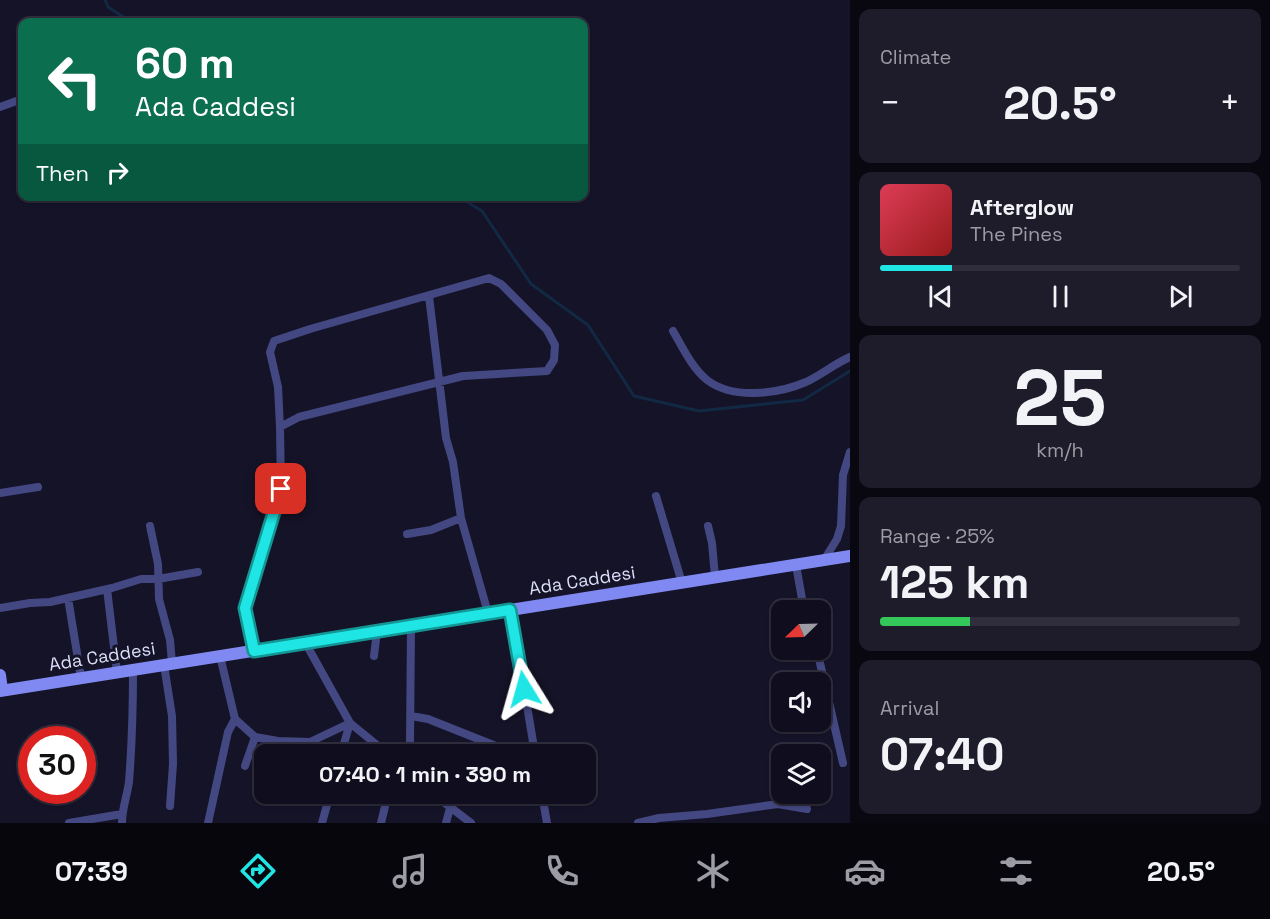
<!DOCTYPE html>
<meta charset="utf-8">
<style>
:root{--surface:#100e1e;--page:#1e1c2b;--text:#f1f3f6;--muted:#9c9ca4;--line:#302e3c;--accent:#1fe6e5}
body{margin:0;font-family:"Space Grotesk",sans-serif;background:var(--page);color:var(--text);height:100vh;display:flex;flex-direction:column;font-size:22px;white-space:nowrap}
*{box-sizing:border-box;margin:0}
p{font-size:20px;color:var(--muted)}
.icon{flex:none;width:33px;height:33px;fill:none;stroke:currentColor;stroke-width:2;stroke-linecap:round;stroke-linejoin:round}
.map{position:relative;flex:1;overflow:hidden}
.drawer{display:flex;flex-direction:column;gap:9px;padding:9px;background:#090810;width:420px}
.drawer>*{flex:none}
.hud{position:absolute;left:18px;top:18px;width:570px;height:183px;border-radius:12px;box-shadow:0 2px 4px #0004,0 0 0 2px var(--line);background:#0b6e4f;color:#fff;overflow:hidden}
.needle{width:39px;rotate:247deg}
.fabs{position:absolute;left:771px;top:600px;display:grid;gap:12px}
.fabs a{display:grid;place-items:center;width:60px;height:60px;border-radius:12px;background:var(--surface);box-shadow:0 2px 4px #0004,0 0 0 2px var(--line);font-size:30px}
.speed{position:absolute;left:18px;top:726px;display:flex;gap:12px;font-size:30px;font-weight:700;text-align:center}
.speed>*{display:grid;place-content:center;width:78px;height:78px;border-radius:50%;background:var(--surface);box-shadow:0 2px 4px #0004,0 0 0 2px var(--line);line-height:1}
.speed .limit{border:9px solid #d22;background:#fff;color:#111}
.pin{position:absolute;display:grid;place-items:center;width:51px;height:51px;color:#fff;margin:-26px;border-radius:12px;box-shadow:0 3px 9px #0006}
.me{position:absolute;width:66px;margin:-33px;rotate:352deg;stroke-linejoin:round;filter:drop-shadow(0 0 4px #0008)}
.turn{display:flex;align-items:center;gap:21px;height:126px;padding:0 18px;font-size:27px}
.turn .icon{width:78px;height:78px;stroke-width:2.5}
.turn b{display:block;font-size:42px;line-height:51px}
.then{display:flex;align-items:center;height:57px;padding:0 18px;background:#0003;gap:12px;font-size:22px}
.big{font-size:45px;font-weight:600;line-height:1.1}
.drawer .tile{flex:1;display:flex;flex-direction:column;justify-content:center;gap:9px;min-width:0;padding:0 21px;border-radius:12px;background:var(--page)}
.drawer .dial{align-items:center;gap:0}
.dial b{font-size:78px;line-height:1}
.song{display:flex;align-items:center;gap:18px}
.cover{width:72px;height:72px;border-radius:9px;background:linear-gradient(135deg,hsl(350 70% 55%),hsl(0 70% 35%))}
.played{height:6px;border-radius:3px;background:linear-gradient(90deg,var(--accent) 20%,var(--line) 20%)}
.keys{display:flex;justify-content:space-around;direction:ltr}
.heat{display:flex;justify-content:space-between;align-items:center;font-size:33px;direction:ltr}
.charge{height:9px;border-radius:4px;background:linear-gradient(90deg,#34c759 25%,var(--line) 0)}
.trip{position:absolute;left:254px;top:744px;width:342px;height:60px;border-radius:12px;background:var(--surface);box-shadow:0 2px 4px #0004,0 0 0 2px var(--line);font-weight:600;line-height:60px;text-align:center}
.dock{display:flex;height:96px;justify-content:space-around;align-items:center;background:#06060c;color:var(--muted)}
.dock .icon{width:42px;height:42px}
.dock .selected{color:var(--accent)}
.dock b{font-size:27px;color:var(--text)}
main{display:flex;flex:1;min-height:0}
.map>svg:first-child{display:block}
</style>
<main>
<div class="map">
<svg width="850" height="823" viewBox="0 0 850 823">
<rect width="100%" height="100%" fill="#151328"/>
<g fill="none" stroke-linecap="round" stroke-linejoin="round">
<path stroke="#112943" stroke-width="3" d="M 105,0 L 108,7 L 131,22
M 457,196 L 482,211 L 531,284 L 588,325 L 634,396 L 699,411 L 803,400 L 850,371"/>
<path stroke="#444882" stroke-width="8" d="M 0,107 L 22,99
M 429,296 L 446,438 L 453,462 L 461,518 L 488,613
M 673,331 C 683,348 692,368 707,380 C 733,400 778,394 806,382 C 821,375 834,364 850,357
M 0,493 L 38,487
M 656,496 L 682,583
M 150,526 L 158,564 L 159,599 L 170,640 L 172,663
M 708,526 L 712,543 L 715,577
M 407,534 L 431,530 L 461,518
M 824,560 L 837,539 L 841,526 L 843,475 L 850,452
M 796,565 L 804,610
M 107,589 L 117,672
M 68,598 L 81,678
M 0,608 L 30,603 L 50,602 L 112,588 L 141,579 L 158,579 L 198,572
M 510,610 L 518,651 L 535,754
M 305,642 L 350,723 L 388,754
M 817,650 L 843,763
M 254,651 L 245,608 L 281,489 L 280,427 L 278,387 L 270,352 L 274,341 L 310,329 L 489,278 L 501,284 L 547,330 L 555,345 L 554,360 L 547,371 L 463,376 L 299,417 L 280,427
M 220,656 L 235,719 L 255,737 L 278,741 L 310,742 L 350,723
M 374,656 L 377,631
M 164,665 L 172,716 L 173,764 L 170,806
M 411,716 L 428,719 L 516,754
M 341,754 L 350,723
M 405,754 L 410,744 L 411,626
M 245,766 L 255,737
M 433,794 L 471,823
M 542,794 L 547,823
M 69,823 L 122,814
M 122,823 C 122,809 127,796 129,782 C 132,744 133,707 133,670
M 208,823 L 228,732 L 235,719
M 322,823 L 330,794
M 381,823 L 388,794
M 446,823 L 450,808
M 638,823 L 659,818 L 707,814 L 778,804 L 807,809"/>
<path stroke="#8089f1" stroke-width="12" d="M 0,675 L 2,690
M 0,691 L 850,556"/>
</g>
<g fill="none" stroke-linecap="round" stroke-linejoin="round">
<defs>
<path id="route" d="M 281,489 L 245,608 L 254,651 L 510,610 L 524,689"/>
</defs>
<use href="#route" stroke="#149695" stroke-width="15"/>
<use href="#route" stroke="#1fe6e5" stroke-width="10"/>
</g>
<g text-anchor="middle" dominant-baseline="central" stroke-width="6" stroke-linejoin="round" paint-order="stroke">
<g font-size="18" fill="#dedefb" stroke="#151328">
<text transform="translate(582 580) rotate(-9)">Ada Caddesi</text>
<text transform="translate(102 656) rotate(-9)">Ada Caddesi</text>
</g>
</g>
</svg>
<div class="fabs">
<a><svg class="needle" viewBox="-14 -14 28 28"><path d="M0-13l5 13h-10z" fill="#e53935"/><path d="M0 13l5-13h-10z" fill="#9c9ca4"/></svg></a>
<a><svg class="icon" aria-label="sound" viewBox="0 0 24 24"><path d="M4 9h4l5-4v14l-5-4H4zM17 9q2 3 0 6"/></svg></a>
<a><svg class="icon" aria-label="layers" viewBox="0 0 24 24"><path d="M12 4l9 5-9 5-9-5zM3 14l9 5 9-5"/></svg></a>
</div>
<div class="speed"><div class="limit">30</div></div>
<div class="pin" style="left:281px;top:489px;background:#d93025"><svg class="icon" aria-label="arrive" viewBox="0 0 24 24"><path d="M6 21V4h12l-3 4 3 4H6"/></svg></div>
<svg class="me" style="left:524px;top:689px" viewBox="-20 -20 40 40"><path d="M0-17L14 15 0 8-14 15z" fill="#1fe6e5" stroke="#fff" stroke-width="4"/></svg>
<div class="trip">07:40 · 1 min · 390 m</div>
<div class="hud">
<div class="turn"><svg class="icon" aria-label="left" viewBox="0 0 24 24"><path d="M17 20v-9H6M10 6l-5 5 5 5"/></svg><div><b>60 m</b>Ada Caddesi</div></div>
<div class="then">Then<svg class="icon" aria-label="right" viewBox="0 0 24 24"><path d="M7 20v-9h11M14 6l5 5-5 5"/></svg></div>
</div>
</div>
<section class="drawer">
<div class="tile"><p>Climate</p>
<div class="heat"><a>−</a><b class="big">20.5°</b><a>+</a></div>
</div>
<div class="tile">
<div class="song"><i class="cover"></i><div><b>Afterglow</b><p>The Pines</p></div></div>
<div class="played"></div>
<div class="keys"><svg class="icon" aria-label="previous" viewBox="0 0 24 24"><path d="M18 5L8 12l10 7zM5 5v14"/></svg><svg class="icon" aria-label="pause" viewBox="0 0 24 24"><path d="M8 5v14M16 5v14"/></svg><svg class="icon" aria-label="next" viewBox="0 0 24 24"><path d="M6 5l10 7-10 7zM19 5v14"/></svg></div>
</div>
<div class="tile dial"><b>25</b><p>km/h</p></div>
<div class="tile"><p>Range · 25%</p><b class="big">125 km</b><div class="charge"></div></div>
<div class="tile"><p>Arrival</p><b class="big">07:40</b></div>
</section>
</main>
<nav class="dock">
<b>07:39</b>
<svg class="icon selected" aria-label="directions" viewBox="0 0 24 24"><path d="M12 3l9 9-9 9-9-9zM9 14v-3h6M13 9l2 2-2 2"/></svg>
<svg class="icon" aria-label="music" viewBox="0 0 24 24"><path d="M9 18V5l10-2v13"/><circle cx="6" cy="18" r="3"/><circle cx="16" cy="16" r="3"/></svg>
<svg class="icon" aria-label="phone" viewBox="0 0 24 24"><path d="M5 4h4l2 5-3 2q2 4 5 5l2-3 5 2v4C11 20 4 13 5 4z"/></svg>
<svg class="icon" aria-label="climate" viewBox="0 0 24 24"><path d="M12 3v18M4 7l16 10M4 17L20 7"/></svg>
<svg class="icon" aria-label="car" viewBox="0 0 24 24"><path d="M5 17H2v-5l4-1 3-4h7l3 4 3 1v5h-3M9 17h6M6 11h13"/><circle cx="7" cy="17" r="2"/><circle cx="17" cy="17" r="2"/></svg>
<svg class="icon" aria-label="filters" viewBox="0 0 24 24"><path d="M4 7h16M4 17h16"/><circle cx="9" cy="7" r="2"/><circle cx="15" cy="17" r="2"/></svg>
<b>20.5°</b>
</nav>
